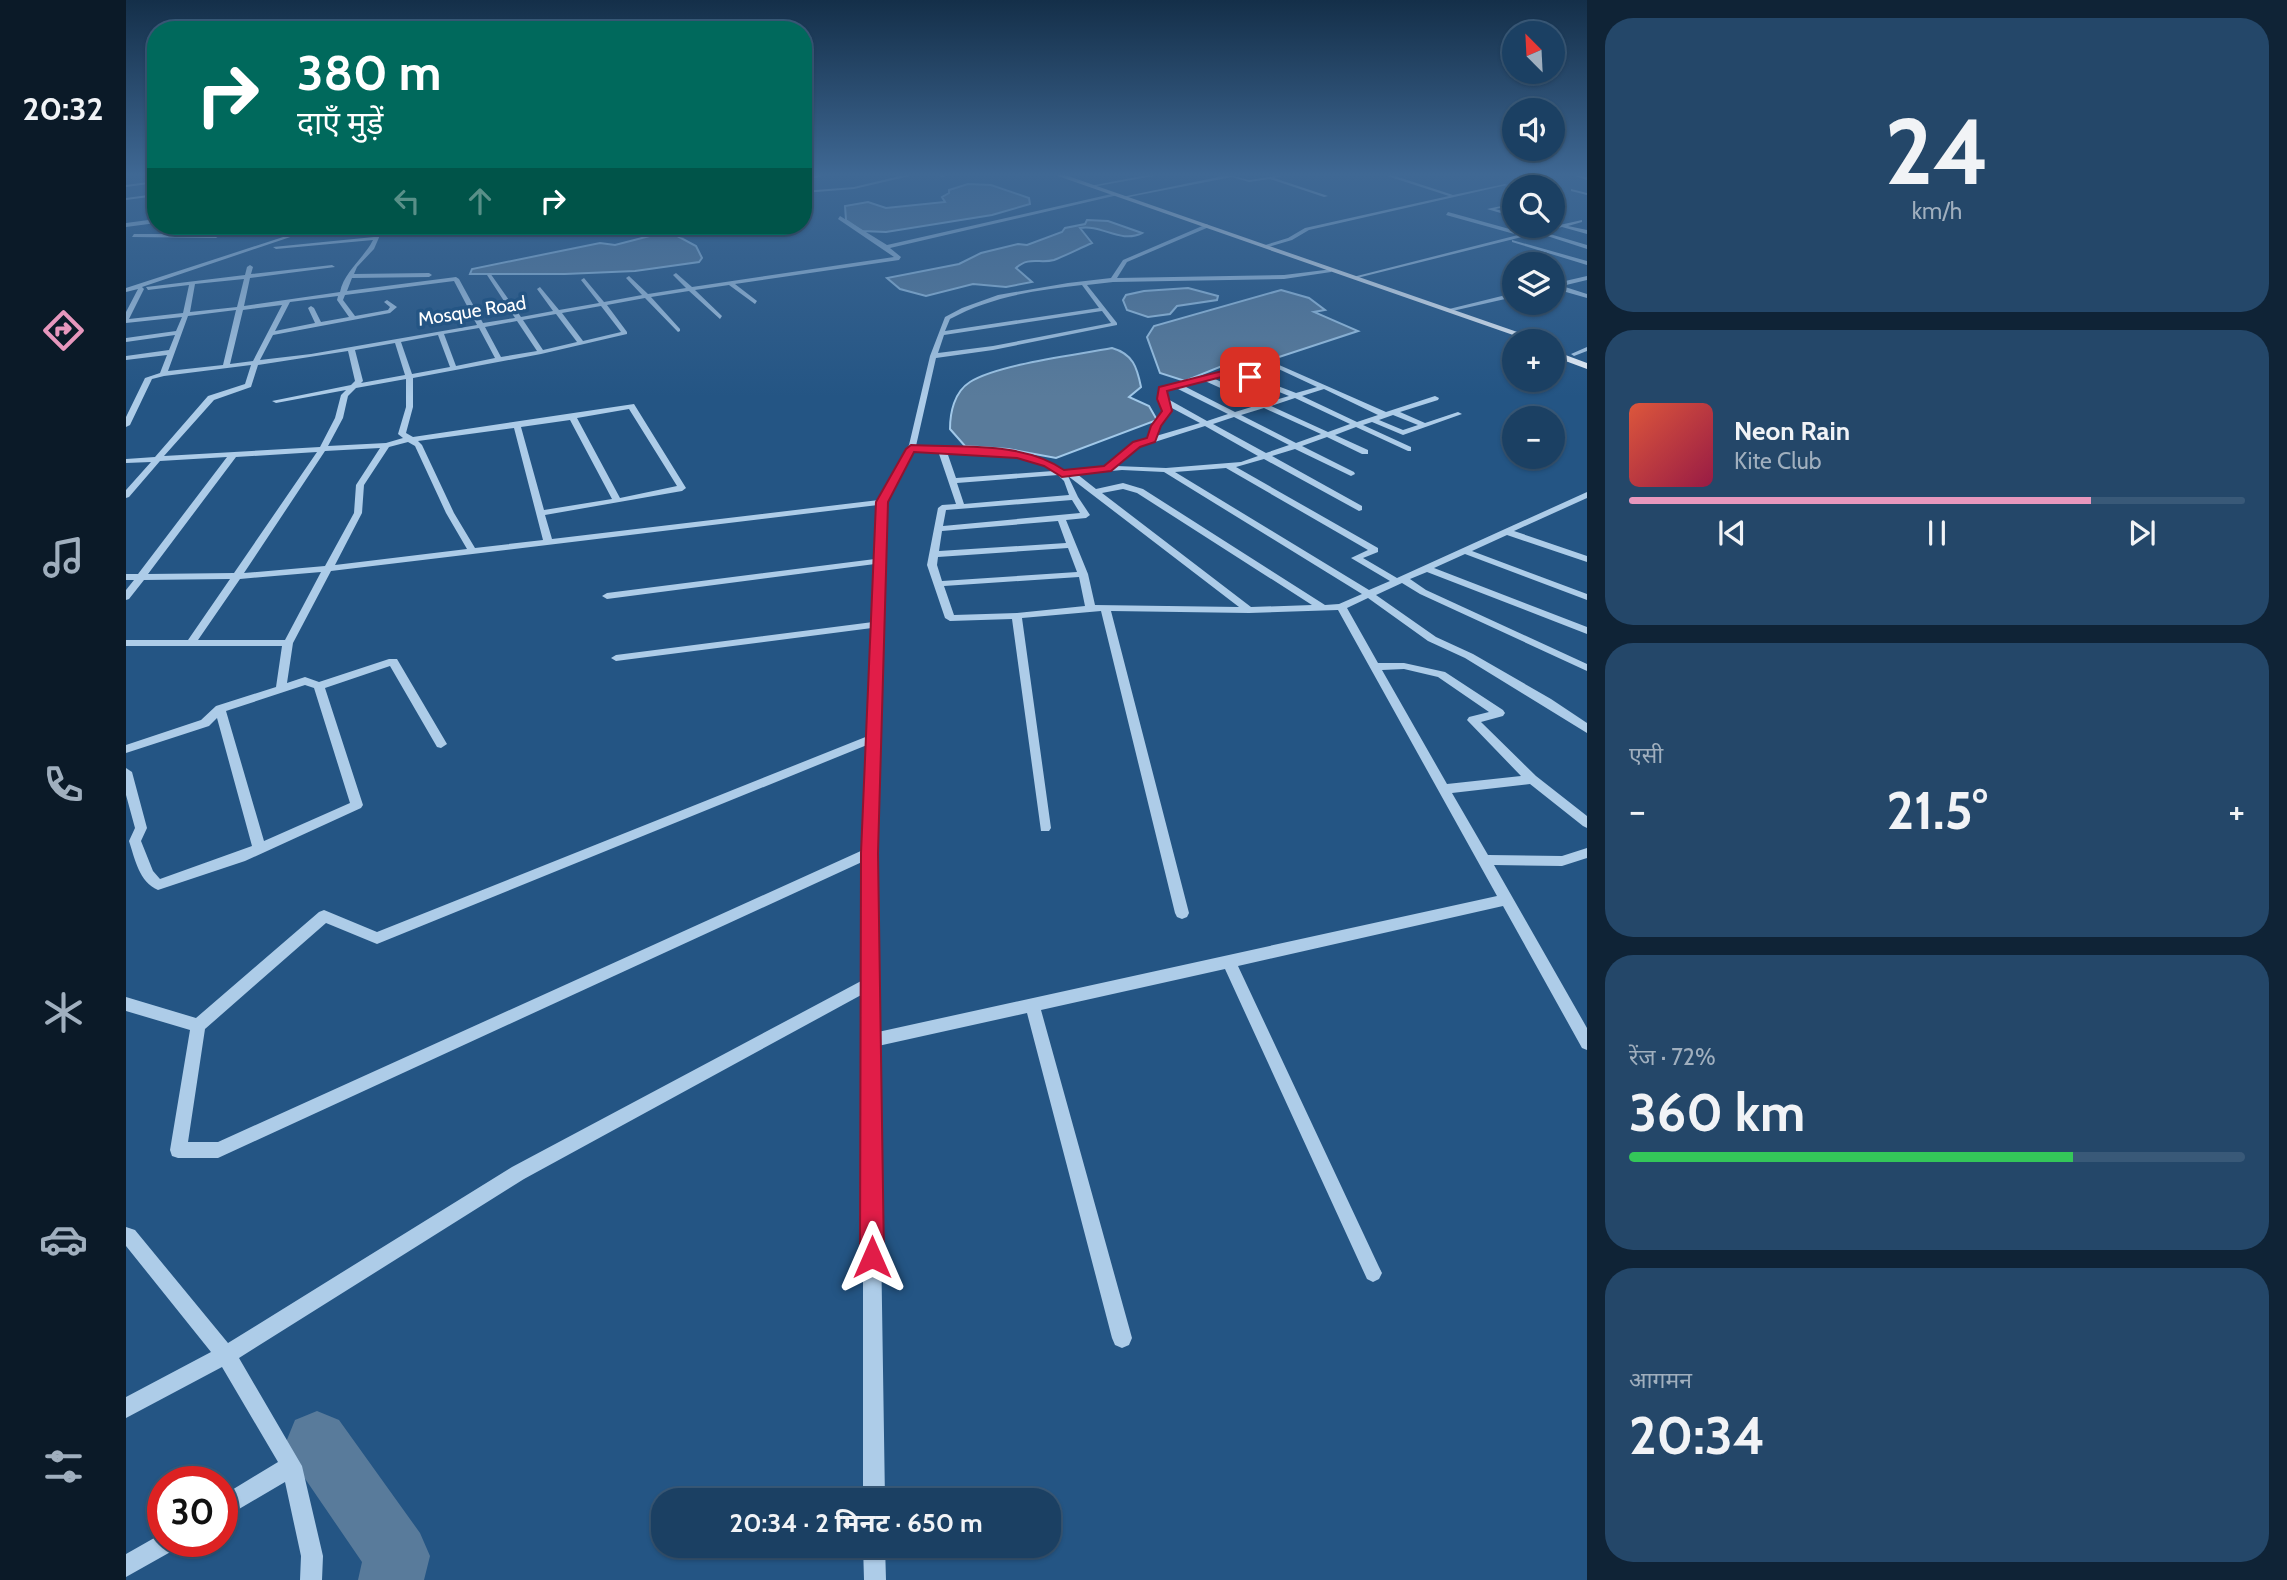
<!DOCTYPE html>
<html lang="hi">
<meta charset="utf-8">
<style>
:root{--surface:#1b4063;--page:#244769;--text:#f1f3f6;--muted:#a0afbe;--line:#395978;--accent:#e797bd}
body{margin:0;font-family:Cabin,"Noto Sans Devanagari",sans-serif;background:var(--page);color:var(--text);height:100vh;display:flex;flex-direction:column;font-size:26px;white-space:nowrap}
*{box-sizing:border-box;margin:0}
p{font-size:23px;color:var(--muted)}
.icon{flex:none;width:38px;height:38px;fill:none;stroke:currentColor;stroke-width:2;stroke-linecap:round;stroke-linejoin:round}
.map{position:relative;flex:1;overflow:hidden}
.sheet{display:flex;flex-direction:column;gap:18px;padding:18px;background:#0f2336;width:700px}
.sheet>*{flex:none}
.top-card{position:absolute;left:21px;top:21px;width:665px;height:214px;border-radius:28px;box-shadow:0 2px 5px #0004,0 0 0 2px var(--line);background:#00695c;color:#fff;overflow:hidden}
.needle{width:46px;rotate:336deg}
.tools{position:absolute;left:1376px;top:21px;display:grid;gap:14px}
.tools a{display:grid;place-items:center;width:63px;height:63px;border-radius:50%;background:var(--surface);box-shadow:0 2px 5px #0004,0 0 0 2px var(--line);font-size:35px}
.speed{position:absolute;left:21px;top:1466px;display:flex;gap:14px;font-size:35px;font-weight:700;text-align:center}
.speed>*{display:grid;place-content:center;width:91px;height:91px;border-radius:50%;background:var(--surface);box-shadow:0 2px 5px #0004,0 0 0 2px var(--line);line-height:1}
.speed .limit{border:10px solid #d22;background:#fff;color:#111}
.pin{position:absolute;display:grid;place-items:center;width:60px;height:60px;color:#fff;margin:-30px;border-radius:14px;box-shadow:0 4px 10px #0006}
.me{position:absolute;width:77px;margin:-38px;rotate:0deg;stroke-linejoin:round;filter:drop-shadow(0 0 5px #0008)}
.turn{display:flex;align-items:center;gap:24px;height:147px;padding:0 35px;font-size:32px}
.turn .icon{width:91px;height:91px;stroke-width:2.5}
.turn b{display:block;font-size:49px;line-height:60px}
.lanes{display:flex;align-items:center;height:66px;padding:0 35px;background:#0003;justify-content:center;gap:35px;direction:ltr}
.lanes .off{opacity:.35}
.big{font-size:52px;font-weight:700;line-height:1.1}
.sheet .tile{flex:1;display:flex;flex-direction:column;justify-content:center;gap:10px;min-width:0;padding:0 24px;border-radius:28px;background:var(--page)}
.sheet .dial{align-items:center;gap:0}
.dial b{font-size:91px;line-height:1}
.song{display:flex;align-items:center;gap:21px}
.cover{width:84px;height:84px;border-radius:10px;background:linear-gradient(135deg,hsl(10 70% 55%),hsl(340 70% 35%))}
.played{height:7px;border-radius:4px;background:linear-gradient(90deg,var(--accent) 75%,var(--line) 75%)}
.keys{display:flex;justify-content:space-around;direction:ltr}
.heat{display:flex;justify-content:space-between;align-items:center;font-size:38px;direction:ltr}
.charge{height:10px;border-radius:5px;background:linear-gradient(90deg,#34c759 72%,var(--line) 0)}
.trip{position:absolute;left:525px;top:1488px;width:410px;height:70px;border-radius:28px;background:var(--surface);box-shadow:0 2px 5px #0004,0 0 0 2px var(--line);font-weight:700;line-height:70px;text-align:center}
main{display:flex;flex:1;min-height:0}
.tab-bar{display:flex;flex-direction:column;width:126px;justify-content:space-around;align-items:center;background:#0b1a28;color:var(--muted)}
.tab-bar .icon{width:49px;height:49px}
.tab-bar .active{color:var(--accent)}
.tab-bar b{font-size:32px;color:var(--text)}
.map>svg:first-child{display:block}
</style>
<main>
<nav class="tab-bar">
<b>20:32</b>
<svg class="icon active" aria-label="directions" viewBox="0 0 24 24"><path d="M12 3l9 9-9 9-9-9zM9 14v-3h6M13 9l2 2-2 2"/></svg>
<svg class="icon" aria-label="music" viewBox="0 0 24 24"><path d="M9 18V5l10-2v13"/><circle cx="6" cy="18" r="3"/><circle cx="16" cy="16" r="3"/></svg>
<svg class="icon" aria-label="phone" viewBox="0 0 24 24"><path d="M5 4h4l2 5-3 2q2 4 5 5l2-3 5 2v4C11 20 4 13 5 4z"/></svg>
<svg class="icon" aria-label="climate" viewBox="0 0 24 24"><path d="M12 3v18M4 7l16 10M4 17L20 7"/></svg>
<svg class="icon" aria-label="car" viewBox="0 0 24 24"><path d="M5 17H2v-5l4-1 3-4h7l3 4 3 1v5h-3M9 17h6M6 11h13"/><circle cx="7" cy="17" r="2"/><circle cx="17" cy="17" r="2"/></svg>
<svg class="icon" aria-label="filters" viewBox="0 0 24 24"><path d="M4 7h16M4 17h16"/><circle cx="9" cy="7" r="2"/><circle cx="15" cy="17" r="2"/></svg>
</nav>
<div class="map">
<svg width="1461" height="1580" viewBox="0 0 1461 1580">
<rect width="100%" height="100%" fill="#245584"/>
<path fill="#597b9b" stroke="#a1c8e8" stroke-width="2" d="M 842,184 L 865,185 L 903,198 L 904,204 L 866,215 L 760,232 L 736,231 L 720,220 L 719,206 L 742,202 L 760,208 L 819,202 L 816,197 L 823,193 L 823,190 Z
M 961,220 L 982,221 L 1016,233 C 995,244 975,224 954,228 L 966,243 C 954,248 941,255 928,260 C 914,264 903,256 890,268 L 906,282 L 880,287 L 847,284 L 800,296 L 774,289 L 761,278 L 833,264 L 855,253 L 892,244 L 901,245 L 936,232 L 939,228 L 959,224 Z
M 543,231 L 563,235 L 553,237 L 570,246 L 576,258 L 573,262 L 509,271 L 439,274 L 344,274 L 346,269 L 474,243 L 489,245 Z
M 1062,288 L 1092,296 L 1091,300 L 1051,306 L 1044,314 L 1022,317 L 1001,310 L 997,300 L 1000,295 L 1018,291 Z
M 1155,290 L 1183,298 L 1199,310 L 1188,312 L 1232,331 L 1147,359 L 1116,358 L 1059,381 L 1034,373 L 1021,337 L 1028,326 Z
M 986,348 C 1007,354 1011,367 1015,387 L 1003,397 L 1023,406 L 1031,420 L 930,458 L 882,449 L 839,446 L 824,429 C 824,413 828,392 844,382 C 873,364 951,355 986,348 Z"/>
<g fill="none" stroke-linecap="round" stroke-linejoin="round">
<path fill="#597b9b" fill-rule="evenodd" d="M 191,1411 L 213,1420 L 294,1533 L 304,1556 L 298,1580 L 232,1580 L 236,1562 L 169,1464 L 160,1442 L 169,1420 Z"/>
<path fill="#adcce8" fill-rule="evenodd" d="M 691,175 L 700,175 L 677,181 L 677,179 Z
M 778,175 L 788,175 L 728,189 L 677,193 L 677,191 L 728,187 Z
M 824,175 L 816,177 L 814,176 L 814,175 Z
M 1021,175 L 1033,175 L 966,187 L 964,186 Z
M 1102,175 L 1123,180 L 1159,175 L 1148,178 L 1202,196 L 1198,197 L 1144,179 L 1123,182 L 1106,177 L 998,198 L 996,197 Z
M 1258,175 L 1266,175 L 1327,195 L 1379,184 L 1381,185 L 1183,230 L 1166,240 L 1139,248 L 1136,246 L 1162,238 L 1179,228 L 1323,196 Z
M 1399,175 L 1407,175 L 1416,179 L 1414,180 Z
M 1449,175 L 1461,177 L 1461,180 L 1449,176 Z
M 30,181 L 30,183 L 0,187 L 0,185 Z
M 1445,189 L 1461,193 L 1461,195 L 1445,191 Z
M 990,193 L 992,195 L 764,248 L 775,257 L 773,260 L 609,284 L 631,301 L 629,304 L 603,285 L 569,290 L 596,316 L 594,319 L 563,291 L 525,297 L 554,329 L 554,331 L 552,332 L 519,298 L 481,305 L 501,332 L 501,334 L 415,354 L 287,378 L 287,407 L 280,433 L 287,437 L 508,404 L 560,488 L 556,491 L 419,515 L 426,539 L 753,500 L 783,445 L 804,356 L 819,317 L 836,308 L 872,295 L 942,283 L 985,278 L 997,260 L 1081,224 L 1083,227 L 1001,262 L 991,278 L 1158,275 L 1207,269 L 1205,272 L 1158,279 L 987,282 L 961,285 L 991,323 L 991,325 L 867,350 L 810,358 L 790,446 C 830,448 905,443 936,470 L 979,467 L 1007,443 L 1021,439 L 1026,426 L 1037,411 L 1032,399 L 1033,387 L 1108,369 L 1170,393 L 1191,387 L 1142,364 L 1141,363 L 1144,361 L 1260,412 L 1309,396 L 1313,398 L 1312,400 L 1274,412 L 1299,423 L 1332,412 L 1336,414 L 1277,435 L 1246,422 L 1237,425 L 1285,447 L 1285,451 L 1282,451 L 1230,427 L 1209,435 L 1242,450 L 1242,454 L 1236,454 L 1201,437 L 1176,446 L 1228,472 L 1229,474 L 1225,476 L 1169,449 L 1146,456 L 1236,506 L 1236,510 L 1233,511 L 1138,459 L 1110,467 L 1252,548 L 1252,552 L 1237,558 L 1271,578 L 1461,492 L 1461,498 L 1388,531 L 1461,556 L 1461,562 L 1381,535 L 1346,551 L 1461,594 L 1461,600 L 1339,554 L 1308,568 L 1461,627 L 1461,634 L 1301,572 L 1284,579 L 1300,590 L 1461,664 L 1461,671 L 1294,594 L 1276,583 L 1250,595 L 1310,637 L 1347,654 L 1425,699 L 1461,723 L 1461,733 L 1339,658 L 1302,641 L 1242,598 L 1221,608 L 1252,663 L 1278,663 L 1319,672 L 1377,710 L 1379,713 L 1377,716 L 1355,722 L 1410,776 L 1461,816 L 1461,828 L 1457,826 L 1404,784 L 1326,793 L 1362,855 L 1436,856 L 1461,848 L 1461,858 L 1436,866 L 1368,865 L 1461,1028 L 1461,1050 L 1456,1048 L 1377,906 L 1112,966 L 1253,1267 L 1256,1273 L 1253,1279 L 1247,1282 L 1241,1279 L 1099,969 L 915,1010 L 1006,1338 L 1003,1345 L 996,1348 L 989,1345 L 986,1338 L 901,1013 L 752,1046 L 759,1500 L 737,1500 L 737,994 L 398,1179 L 113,1358 L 176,1466 L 197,1556 L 196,1580 L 174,1580 L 175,1556 L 159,1482 L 96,1519 L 96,1496 L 152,1462 L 96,1367 L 0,1418 L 0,1397 L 85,1352 L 0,1246 L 0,1227 L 9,1230 L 102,1343 L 386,1167 L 737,980 L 736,862 L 92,1158 L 52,1158 L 46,1156 L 44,1150 L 64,1030 L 0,1011 L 0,997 L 70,1018 L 193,912 L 198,910 L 251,932 L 742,736 L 746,628 L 490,661 L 485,658 L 490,655 L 747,622 L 749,564 L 481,599 L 476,596 L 481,593 L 749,559 L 752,505 L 205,571 L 167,643 L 161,683 L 179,677 L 193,682 L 263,659 L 271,659 L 321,744 L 315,748 L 311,747 L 264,666 L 199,688 L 237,805 L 235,808 L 119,861 L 32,890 C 13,882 9,859 3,841 L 9,828 L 0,795 L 0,768 L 6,772 L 21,828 L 15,841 L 27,871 L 34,879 L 126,846 L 91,718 L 83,726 L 0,753 L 0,745 L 75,720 L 90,706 L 150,687 L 156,646 L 0,646 L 0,640 L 62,640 L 104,579 L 18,580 L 3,599 L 0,600 L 0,590 L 8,580 L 0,580 L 0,574 L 12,574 L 101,457 L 34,461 L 3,497 L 0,498 L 0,490 L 25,462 L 0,463 L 0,459 L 29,457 L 82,396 L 119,384 L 125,365 L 38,376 L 26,379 L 4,425 L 0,427 L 0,417 L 19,378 L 34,373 L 41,355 L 0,360 L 0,356 L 43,350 L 49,335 L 0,342 L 0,338 L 50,331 L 56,317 L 0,323 L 0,312 L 12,289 L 0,292 L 0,288 L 191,226 L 197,226 L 16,287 L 18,289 L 3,319 L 57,313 L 63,285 L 22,290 L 20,287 L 119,275 L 121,267 L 124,265 L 127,267 L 125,274 L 206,265 L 209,267 L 124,278 L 118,306 L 214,292 C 218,272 238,258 247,240 L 150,249 L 147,247 L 248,237 L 254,226 L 258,226 L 248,249 L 231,267 L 228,274 L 303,273 L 306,275 L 303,277 L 226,278 L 221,291 L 330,277 L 333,279 L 357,323 L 389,318 L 361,275 L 364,273 L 395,317 L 427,311 L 411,289 L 414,287 L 433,310 L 473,303 L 455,280 L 458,278 L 478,302 L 516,295 L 500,278 L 503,276 L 522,294 L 560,288 L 547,275 L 550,273 L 566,287 L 768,257 L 712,219 L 714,216 L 761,245 ZM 118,279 L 111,307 L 64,312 L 69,284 ZM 328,281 L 351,325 L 185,354 L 134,360 L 147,335 L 264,313 L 271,307 L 261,300 L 258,302 L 264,307 L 262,310 L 229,316 L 217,300 L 219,295 ZM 956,285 L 973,308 L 819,331 L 824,319 C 864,297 910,290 956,285 ZM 212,296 L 211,300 L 223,317 L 195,322 L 188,308 L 185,306 L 182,308 L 189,323 L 149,331 L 164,302 ZM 156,305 L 127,361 L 104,364 L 117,310 ZM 475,306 L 495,332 L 457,341 L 436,313 ZM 110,310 L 97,365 L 42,371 L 62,316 ZM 976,311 L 985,323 L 867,346 L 812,353 L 818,335 ZM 430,314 L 451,342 L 417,350 L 397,320 ZM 391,321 L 411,351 L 375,357 L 359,327 ZM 353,328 L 369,358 L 330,366 L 318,334 ZM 312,335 L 324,367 L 286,374 L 275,342 ZM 269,343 L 279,375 L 235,383 L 237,381 L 229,350 ZM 222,351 L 229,381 L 225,385 L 146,401 L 150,403 L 220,390 L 215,395 L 209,418 L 194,447 L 38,456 L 88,400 L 125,387 L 132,365 ZM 1107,373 L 1163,396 L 1139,403 L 1087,378 ZM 280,379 L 280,407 L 272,434 L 277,438 L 260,443 L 202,446 L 217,418 L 222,396 L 230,388 ZM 1079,381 L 1132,405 L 1109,412 L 1058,386 ZM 1050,388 L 1102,414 L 1081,421 L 1040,398 L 1040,390 ZM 1198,389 L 1252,415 L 1231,422 L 1176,396 ZM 1169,398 L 1224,424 L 1202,432 L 1145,406 ZM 1042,406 L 1074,423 L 1030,436 L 1034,426 L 1045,411 ZM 1138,408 L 1195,434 L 1170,443 L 1115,415 ZM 503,409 L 551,486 L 494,498 L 451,418 ZM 1267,415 L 1292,425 L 1277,430 L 1253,420 ZM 1108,417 L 1163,445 L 1140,453 L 1087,424 ZM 444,420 L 486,499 L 418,510 L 395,427 ZM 1079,426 L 1132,456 L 1115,462 L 1040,468 L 990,466 L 1013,447 ZM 388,428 L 417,540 L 349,548 L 328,513 L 296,445 L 292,441 ZM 282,442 L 289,446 L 320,513 L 341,549 L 209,565 L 236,513 L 238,485 L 263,447 ZM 254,448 L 230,485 L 228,513 L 199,566 L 118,573 L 199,451 ZM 788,451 L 812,451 L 830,504 L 816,505 L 812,508 L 801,565 L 819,618 L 824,621 L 886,619 L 915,831 L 923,831 L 925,828 L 896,618 L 975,611 L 1049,913 L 1051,917 L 1056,919 L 1061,917 L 1063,913 L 985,611 L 1123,613 L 1212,610 L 1371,896 L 752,1032 L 750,853 L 760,502 ZM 191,452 L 108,573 L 22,574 L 110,457 ZM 821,452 C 855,453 898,451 927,471 L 830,478 ZM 1100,468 L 1242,550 L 1225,558 L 1264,581 L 1243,590 L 1049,472 ZM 996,470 L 1038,472 L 1236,594 L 1213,604 L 1199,605 L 1017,489 L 997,483 L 970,489 L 951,474 ZM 932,475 L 938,481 L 943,495 L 838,504 L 831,483 ZM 942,476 L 1113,607 L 969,605 L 962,574 L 940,520 L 960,518 L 964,515 L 952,497 ZM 997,489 L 1011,493 L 1186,605 L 1125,607 L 976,493 ZM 946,500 L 954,513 L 817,526 L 820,510 ZM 932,521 L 940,543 L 813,551 L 816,531 ZM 942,548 L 951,572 L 816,581 L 811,565 L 812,557 ZM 195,572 L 159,640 L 72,640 L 114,579 ZM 953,577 L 959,606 L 891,613 L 828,615 L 818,586 ZM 1278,669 L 1312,677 L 1363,712 L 1343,717 L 1341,720 L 1395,776 L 1321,784 L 1256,670 ZM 179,685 L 188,688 L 224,803 L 138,841 L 100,711 ZM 741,745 L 737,850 L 92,1142 L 62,1142 L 79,1029 L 200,923 L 251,944 Z
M 30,194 L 30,196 L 0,200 L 0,198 Z
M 1385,204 L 1385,206 L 1369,209 L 1388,214 L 1388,217 L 1361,209 Z
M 1322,212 L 1398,233 L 1456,220 L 1456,222 L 1442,226 L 1461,230 L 1461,234 L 1436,227 L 1417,232 L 1461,245 L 1461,249 L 1412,233 L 1227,279 L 1227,277 L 1392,235 L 1320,215 Z
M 30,219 L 30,223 L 0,227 L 0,223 Z
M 69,226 L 83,226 L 38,233 L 35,231 Z
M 8,234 L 90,234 L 93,236 L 90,238 L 6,237 Z
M 1386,240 L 1461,261 L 1461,265 L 1386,242 Z
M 1461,276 L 1461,280 L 1436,286 L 1461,294 L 1461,298 L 1426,288 L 1426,284 Z
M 1388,293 L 1388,297 L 1322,312 L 1319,310 Z
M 1461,347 L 1461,351 L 1448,356 L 1445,354 Z
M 37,1533 L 37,1542 L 51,1542 L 48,1550 L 0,1577 L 0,1554 Z
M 737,1545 L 759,1545 L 760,1580 L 738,1580 Z"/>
<path fill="#eff6fe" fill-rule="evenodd" d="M 929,175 L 939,175 L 1417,341 L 1404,341 Z
M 1426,350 L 1461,363 L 1461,369 L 1426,356 Z"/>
</g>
<linearGradient id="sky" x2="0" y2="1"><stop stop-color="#142f49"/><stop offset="0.44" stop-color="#3f6894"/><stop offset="1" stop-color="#3f6894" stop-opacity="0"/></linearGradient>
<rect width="1461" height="397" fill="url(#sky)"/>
<path fill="#e11d48" stroke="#92132f" stroke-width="2" d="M 1108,368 L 1128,377 L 1124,380 L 1107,374 L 1041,391 L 1046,411 L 1035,426 L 1029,442 L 1014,447 L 985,471 L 936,477 L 918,466 L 891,458 L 788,452 L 762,502 L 752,853 L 758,1257 L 755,1265 L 746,1269 L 738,1265 L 734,1257 L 735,853 L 750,502 L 780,449 L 785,445 C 834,448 896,441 938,470 L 978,466 L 1007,442 L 1021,438 L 1025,426 L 1036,411 L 1031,399 L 1033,387 Z"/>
<g text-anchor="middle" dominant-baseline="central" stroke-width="7" stroke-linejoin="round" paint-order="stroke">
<g font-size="19" fill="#fff" stroke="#245584">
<text transform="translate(346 311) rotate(-9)">Mosque Road</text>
</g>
</g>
</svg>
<div class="tools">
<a><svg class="needle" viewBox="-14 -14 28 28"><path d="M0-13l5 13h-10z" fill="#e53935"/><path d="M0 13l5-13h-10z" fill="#a0afbe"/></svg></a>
<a><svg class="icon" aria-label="sound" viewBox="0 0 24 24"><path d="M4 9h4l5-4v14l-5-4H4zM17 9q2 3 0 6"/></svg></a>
<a><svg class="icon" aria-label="search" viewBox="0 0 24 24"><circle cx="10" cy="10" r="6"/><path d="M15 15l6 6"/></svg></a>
<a><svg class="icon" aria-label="layers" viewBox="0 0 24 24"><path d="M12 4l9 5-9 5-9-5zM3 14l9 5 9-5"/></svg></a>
<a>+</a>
<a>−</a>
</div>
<div class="speed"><div class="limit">30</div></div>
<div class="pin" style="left:1124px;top:377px;background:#d93025"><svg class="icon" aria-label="arrive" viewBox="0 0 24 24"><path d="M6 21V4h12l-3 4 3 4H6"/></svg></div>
<svg class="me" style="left:746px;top:1257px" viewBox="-20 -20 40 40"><path d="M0-17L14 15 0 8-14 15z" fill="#e11d48" stroke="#fff" stroke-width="4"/></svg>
<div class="trip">20:34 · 2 मिनट · 650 m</div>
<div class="top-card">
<div class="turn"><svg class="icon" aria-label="right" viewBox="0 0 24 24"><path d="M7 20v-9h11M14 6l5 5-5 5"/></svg><div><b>380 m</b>दाएँ मुड़ें</div></div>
<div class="lanes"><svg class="icon off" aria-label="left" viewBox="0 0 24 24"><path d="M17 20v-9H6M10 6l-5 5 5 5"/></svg><svg class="icon off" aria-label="ahead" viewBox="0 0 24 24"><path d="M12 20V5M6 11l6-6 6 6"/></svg><svg class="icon" aria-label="right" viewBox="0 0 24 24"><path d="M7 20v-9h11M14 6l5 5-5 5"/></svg></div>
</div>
</div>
<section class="sheet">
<div class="tile dial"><b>24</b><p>km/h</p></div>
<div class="tile">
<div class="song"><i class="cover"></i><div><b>Neon Rain</b><p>Kite Club</p></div></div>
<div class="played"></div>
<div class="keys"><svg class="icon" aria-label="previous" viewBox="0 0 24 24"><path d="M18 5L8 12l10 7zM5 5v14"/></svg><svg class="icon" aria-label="pause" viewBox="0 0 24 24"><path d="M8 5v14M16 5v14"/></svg><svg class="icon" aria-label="next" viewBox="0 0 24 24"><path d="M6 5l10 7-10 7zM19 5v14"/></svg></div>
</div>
<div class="tile"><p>एसी</p>
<div class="heat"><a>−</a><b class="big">21.5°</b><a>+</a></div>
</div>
<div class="tile"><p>रेंज · 72%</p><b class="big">360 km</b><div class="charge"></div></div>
<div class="tile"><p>आगमन</p><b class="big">20:34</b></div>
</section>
</main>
